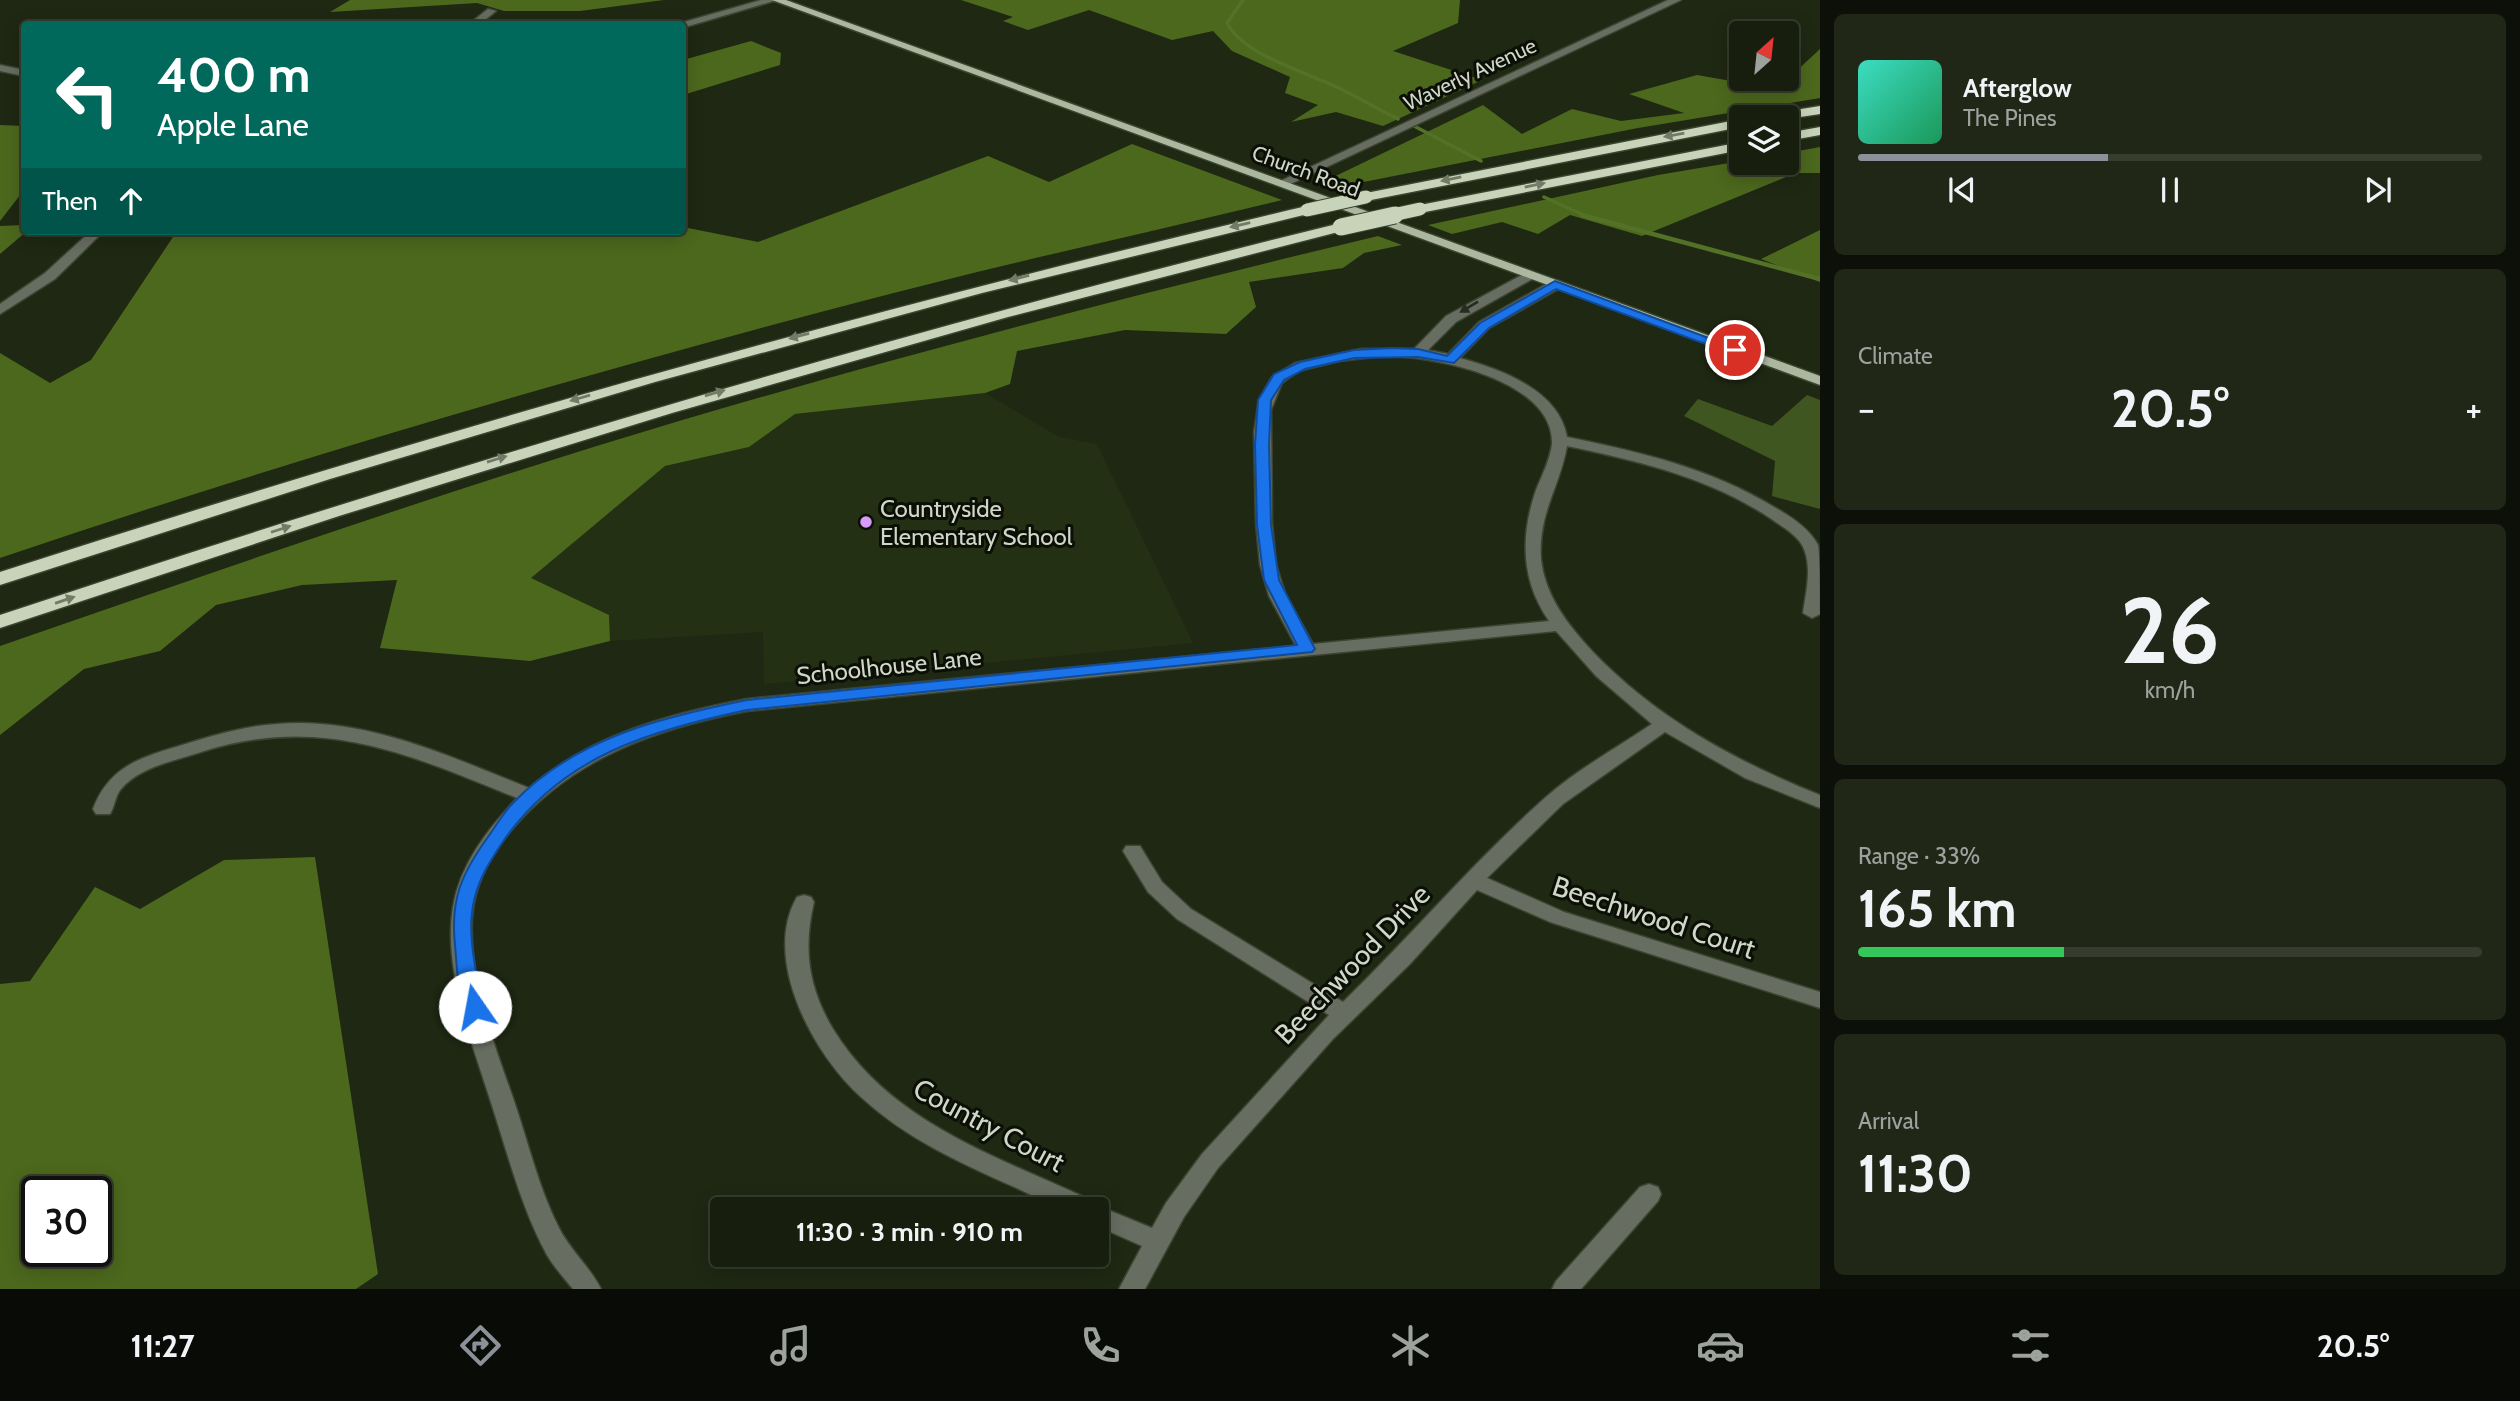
<!DOCTYPE html>
<meta charset="utf-8">
<style>
:root{--surface:#171e0e;--page:#202717;--text:#f1f3f6;--muted:#9ea29e;--line:#363c2e;--accent:#8c9099}
body{margin:0;font-family:Cabin,sans-serif;background:var(--page);color:var(--text);height:100vh;display:flex;flex-direction:column;font-size:26px;white-space:nowrap}
*{box-sizing:border-box;margin:0}
p{font-size:23px;color:var(--muted)}
.icon{flex:none;width:38px;height:38px;fill:none;stroke:currentColor;stroke-width:2;stroke-linecap:round;stroke-linejoin:round}
.map{position:relative;flex:1;overflow:hidden}
.panel{display:flex;flex-direction:column;gap:14px;padding:14px;background:#0d1008;width:700px}
.panel>*{flex:none}
.top-card{position:absolute;left:21px;top:21px;width:665px;height:214px;border-radius:7px;box-shadow:0 4px 18px #0003,0 0 0 2px var(--line);background:#00695c;color:#fff;overflow:hidden}
.needle{width:46px;rotate:27deg}
.tools{position:absolute;left:1729px;top:21px;display:grid;gap:14px}
.tools a{display:grid;place-items:center;width:70px;height:70px;border-radius:7px;background:var(--surface);box-shadow:0 4px 18px #0003,0 0 0 2px var(--line);font-size:35px}
.speed{position:absolute;left:21px;top:1176px;display:flex;gap:14px;font-size:35px;font-weight:700;text-align:center}
.speed>*{display:grid;place-content:center;width:91px;height:91px;border-radius:50%;background:var(--surface);box-shadow:0 4px 18px #0003,0 0 0 2px var(--line);line-height:1}
.speed .limit{border:4px solid #111;border-radius:10px;background:#fff;color:#111}
.pin{position:absolute;display:grid;place-items:center;width:60px;height:60px;color:#fff;margin:-30px;border:4px solid #fff;border-radius:50%;box-shadow:0 2px 7px #0007}
.me{position:absolute;width:77px;margin:-38px;rotate:348deg;stroke-linejoin:round;filter:drop-shadow(0 0 5px #0008)}
.turn{display:flex;align-items:center;gap:24px;height:147px;padding:0 21px;font-size:32px}
.turn .icon{width:91px;height:91px;stroke-width:2.5}
.turn b{display:block;font-size:49px;line-height:60px}
.then{display:flex;align-items:center;height:66px;padding:0 21px;background:#0003;gap:14px;font-size:26px}
.big{font-size:52px;font-weight:800;line-height:1.1}
.panel .tile{flex:1;display:flex;flex-direction:column;justify-content:center;gap:10px;min-width:0;padding:0 24px;border-radius:10px;background:var(--page)}
.panel .dial{align-items:center;gap:0}
.dial b{font-size:91px;line-height:1}
.song{display:flex;align-items:center;gap:21px}
.cover{width:84px;height:84px;border-radius:10px;background:linear-gradient(135deg,hsl(170 70% 55%),hsl(150 70% 35%))}
.played{height:7px;border-radius:4px;background:linear-gradient(90deg,var(--accent) 40%,var(--line) 40%)}
.keys{display:flex;justify-content:space-around;direction:ltr}
.heat{display:flex;justify-content:space-between;align-items:center;font-size:38px;direction:ltr}
.charge{height:10px;border-radius:5px;background:linear-gradient(90deg,#34c759 33%,var(--line) 0)}
.trip{position:absolute;left:710px;top:1197px;width:399px;height:70px;border-radius:7px;background:var(--surface);box-shadow:0 4px 18px #0003,0 0 0 2px var(--line);font-weight:800;line-height:70px;text-align:center}
.dock{display:flex;height:112px;justify-content:space-around;align-items:center;background:#090c06;color:var(--muted)}
.dock .icon{width:49px;height:49px}
.dock .selected{color:var(--accent)}
.dock b{font-size:32px;color:var(--text)}
main{display:flex;flex:1;min-height:0}
.map>svg:first-child{display:block}
</style>
<main>
<div class="map">
<svg width="1820" height="1289" viewBox="0 0 1820 1289">
<rect width="100%" height="100%" fill="#1f2813"/>
<path fill="#243014" d="M 985,393 L 1059,437 L 1097,444 L 1193,643 L 764,684 L 763,632 L 610,641 L 609,615 L 530,578 L 665,466 L 749,447 L 795,414 Z"/>
<path fill="#405620" d="M 1807,395 L 1820,400 L 1820,509 L 1772,496 L 1775,461 L 1684,416 L 1698,399 L 1772,426 Z"/>
<path fill="#4c681d" fill-rule="evenodd" d="M 350,0 L 664,0 L 580,11 L 504,11 L 477,3 L 330,12 Z
M 961,0 L 1460,0 L 1458,23 L 1393,51 L 1482,80 L 1383,126 L 1336,112 L 1291,122 L 1318,105 L 1285,93 L 1290,77 L 1232,51 L 1213,31 L 1172,40 L 1089,10 L 1028,30 L 1003,21 L 1013,17 Z
M 751,41 L 781,53 L 780,65 L 683,95 L 683,60 Z
M 1820,49 L 1820,98 L 1638,128 L 1328,189 L 1321,183 L 1483,105 L 1522,134 L 1572,109 L 1621,121 L 1684,113 L 1629,94 L 1697,75 L 1777,89 Z
M 0,125 L 24,126 L 24,190 L 0,221 Z
M 1132,144 L 1282,200 C 1141,234 999,265 859,302 C 570,378 283,462 0,558 L 0,353 L 50,383 L 91,360 L 177,231 L 682,231 L 683,227 L 758,242 L 988,156 L 1049,182 Z
M 1820,147 L 1820,173 L 1796,173 L 1642,236 L 1570,215 L 1538,234 L 1502,222 L 1452,234 L 1428,225 L 1658,175 L 1741,161 L 1787,163 L 1787,153 Z
M 24,225 L 24,231 L 27,231 L 0,254 L 0,226 Z
M 1820,230 L 1820,282 L 1761,259 Z
M 1378,236 L 1402,245 L 1364,253 L 1343,268 L 1249,282 L 1256,307 L 1226,334 L 1125,330 L 1017,351 L 1010,384 L 985,393 L 795,414 L 749,447 L 665,466 L 531,578 L 609,615 L 610,641 L 530,661 L 380,648 L 397,580 L 302,585 L 216,605 L 160,651 L 84,669 L 0,735 L 0,646 C 225,568 451,489 679,421 C 910,353 1144,292 1378,236 Z
M 315,857 L 378,1274 L 356,1289 L 0,1289 L 0,984 L 30,981 L 95,887 L 140,909 L 224,860 ZM 37,1192 L 96,1192 L 96,1251 L 37,1251 Z"/>
<g fill="none" stroke-linecap="round" stroke-linejoin="round">
<path stroke="#537127" stroke-width="3.5" d="M 1243,0 L 1227,23 C 1244,56 1307,72 1339,88 C 1359,98 1378,109 1398,119
M 1414,126 L 1481,161
M 1544,197 L 1586,216"/>
<path stroke="#537127" stroke-width="4.5" d="M 1582,215 L 1820,279"/>
<defs>
<path id="minor" d="M 761,0 L 777,0 L 682,28 L 682,24 L 677,24 Z
M 1668,0 L 1681,0 L 1284,187 L 1274,184 Z
M 488,9 L 496,11 L 480,24 L 469,24 Z
M 0,65 L 24,70 L 24,76 L 0,71 Z
M 91,231 L 104,231 L 55,279 L 0,314 L 0,304 L 45,273 Z
M 1529,271 L 1535,275 L 1534,278 L 1456,322 L 1428,350 L 1448,354 L 1479,322 L 1550,282 L 1560,282 L 1560,288 L 1489,328 L 1460,358 C 1500,369 1559,390 1567,437 C 1640,452 1710,468 1774,507 C 1790,516 1809,528 1818,545 C 1820,557 1820,598 1820,614 L 1812,618 L 1803,613 C 1806,592 1812,569 1804,549 C 1799,536 1784,528 1773,520 C 1711,478 1639,461 1567,446 C 1560,487 1538,513 1541,559 C 1545,596 1568,625 1592,651 C 1656,718 1735,761 1820,795 L 1820,808 L 1745,778 L 1665,732 L 1563,804 L 1487,878 L 1564,912 L 1820,992 L 1820,1008 L 1550,922 L 1477,890 L 1410,964 L 1333,1039 L 1218,1168 L 1184,1217 L 1145,1289 L 1119,1289 L 1142,1246 L 1097,1226 L 1097,1209 C 1086,1209 1071,1212 1060,1208 C 1044,1202 1028,1193 1012,1186 C 958,1162 904,1137 861,1097 C 814,1055 761,959 797,897 L 804,895 L 811,897 L 814,902 C 803,949 808,987 833,1029 C 891,1124 999,1157 1095,1202 L 1096,1205 L 1152,1228 L 1166,1203 L 1202,1154 L 1329,1015 L 1177,919 L 1148,892 L 1123,851 L 1126,846 L 1140,846 L 1162,882 L 1191,909 L 1343,1002 C 1412,935 1474,861 1546,797 C 1578,769 1618,747 1652,724 L 1596,676 L 1556,631 L 747,711 C 658,728 575,757 514,827 C 492,852 475,883 472,917 C 468,977 493,1041 513,1098 C 528,1141 538,1187 559,1228 C 570,1250 590,1267 601,1289 L 573,1289 C 564,1278 554,1267 547,1255 C 523,1211 510,1162 495,1115 C 476,1053 442,972 453,907 C 460,864 488,829 517,798 C 406,753 318,713 198,753 C 173,761 138,768 121,789 C 115,796 115,806 110,814 L 96,814 L 93,809 C 109,767 139,758 179,746 C 211,736 243,726 277,724 C 364,716 451,757 529,788 C 591,735 668,714 747,699 L 1296,646 L 1269,596 L 1260,565 L 1256,523 L 1254,432 L 1259,400 L 1272,377 L 1295,363 L 1361,349 L 1414,349 L 1446,316 ZM 1383,356 C 1431,355 1554,379 1552,444 C 1550,460 1542,475 1536,490 C 1520,536 1521,581 1549,621 L 1313,644 L 1286,596 L 1276,565 L 1272,523 L 1271,410 L 1282,383 L 1298,371 L 1339,361 Z
M 1649,1184 L 1658,1187 L 1661,1194 L 1658,1201 L 1581,1289 L 1552,1289 L 1556,1281 L 1640,1187 Z"/>
<path id="major" d="M 772,0 L 786,0 L 1820,376 L 1820,385 Z"/>
<path id="highway" d="M 1820,106 L 1820,114 L 1787,119 L 1787,117 L 1770,117 L 1777,113 Z
M 1741,119 L 1741,127 L 1366,201 L 1359,197 L 1366,193 Z
M 1820,127 L 1820,135 L 1787,141 L 1787,133 Z
M 1741,142 L 1741,150 L 1420,213 L 1413,209 L 1420,205 Z
M 1307,206 L 1314,210 L 1312,213 L 982,293 L 655,382 L 330,479 L 0,585 L 0,572 C 431,433 866,309 1307,206 Z
M 1341,223 L 1348,227 L 1346,230 L 1008,317 L 672,413 L 339,516 L 0,628 L 0,615 C 443,468 888,334 1341,223 Z"/>
</defs>
<use href="#minor" stroke="#3b4430" stroke-width="3"/>
<use href="#major" stroke="#3b4430" stroke-width="3"/>
<use href="#highway" stroke="#3b4430" stroke-width="3"/>
<use href="#minor" fill="#686d62" fill-rule="evenodd"/>
<use href="#major" fill="#acb7a0" fill-rule="evenodd"/>
<use href="#highway" fill="#c7d4b9" fill-rule="evenodd"/>
<defs>
<path id="highway-bridge-far1" d="M 1307,210 L 1366,197
M 1388,216 L 1420,209"/>
<path id="highway-bridge" d="M 1341,227 L 1395,215"/>
</defs>
<use href="#highway-bridge-far1" stroke="#3b4430" stroke-width="15" stroke-linecap="butt"/>
<use href="#highway-bridge" stroke="#3b4430" stroke-width="19" stroke-linecap="butt"/>
<use href="#highway-bridge-far1" stroke="#c7d4b9" stroke-width="13"/>
<use href="#highway-bridge" stroke="#c7d4b9" stroke-width="17"/>
</g>
<defs><path id="oneway-solid" d="M-6-.8H1V-3.2L6.5 0L1 3.2V.8H-6Z" transform="scale(1.75)"/></defs>
<g fill="#727b68">
<use href="#oneway-solid" transform="translate(1674 135) rotate(170)"/>
<use href="#oneway-solid" transform="translate(1451 179) rotate(168)"/>
<use href="#oneway-solid" transform="translate(1535 185) rotate(-12)"/>
<use href="#oneway-solid" transform="translate(1240 225) rotate(167)"/>
<use href="#oneway-solid" transform="translate(1019 278) rotate(166)"/>
<use href="#oneway-solid" transform="translate(799 336) rotate(165)"/>
<use href="#oneway-solid" transform="translate(715 393) rotate(-16)"/>
<use href="#oneway-solid" transform="translate(580 398) rotate(164)"/>
<use href="#oneway-solid" transform="translate(497 459) rotate(-17)"/>
<use href="#oneway-solid" transform="translate(281 529) rotate(-18)"/>
<use href="#oneway-solid" transform="translate(65 600) rotate(-19)"/>
</g>
<use fill="#272b22" href="#oneway-solid" transform="translate(1469 307) rotate(149)"/>
<path fill="#1a73e8" stroke="#114b97" stroke-width="2" d="M 1555,281 L 1741,350 L 1739,353 L 1730,353 L 1556,289 L 1489,328 L 1454,363 L 1418,357 L 1354,358 L 1305,369 L 1284,380 L 1271,400 L 1269,445 L 1271,525 L 1279,580 L 1315,649 L 1312,652 L 747,710 C 650,731 564,755 504,840 C 491,860 479,877 474,901 C 466,934 476,976 485,1007 L 482,1012 L 475,1014 L 468,1012 C 457,992 457,967 455,945 C 450,899 462,873 488,837 C 496,826 503,813 513,803 C 575,738 662,717 747,700 L 1297,645 L 1264,580 L 1257,525 L 1255,445 L 1258,400 L 1274,374 L 1300,362 L 1354,350 L 1392,348 L 1418,349 L 1447,356 L 1480,323 Z"/>
<circle fill="#d79bf9" stroke="#0b0f06" stroke-width="2.5" cx="866" cy="522" r="7"/>
<g text-anchor="middle" dominant-baseline="central" stroke-width="6" stroke-linejoin="round" paint-order="stroke">
<g font-size="21" fill="#d0d7c9" stroke="#0b0f06">
<text transform="translate(1470 74) rotate(-25)">Waverly Avenue</text>
<text transform="translate(1306 171) rotate(20)">Church Road</text>
</g>
<g font-size="24" fill="#d0d7c9" stroke="#0b0f06" text-anchor="start">
<text x="880" y="508">Countryside<tspan x="880" dy="28">Elementary School</tspan></text>
</g>
<g font-size="24" fill="#d0d7c9" stroke="#0b0f06">
<text transform="translate(889 666) rotate(-6)">Schoolhouse Lane</text>
</g>
<g font-size="28" fill="#d0d7c9" stroke="#0b0f06">
<text transform="translate(1654 917) rotate(18)">Beechwood Court</text>
<text transform="translate(1352 964) rotate(-46)">Beechwood Drive</text>
<text transform="translate(989 1125) rotate(28)">Country Court</text>
</g>
</g>
</svg>
<div class="tools">
<a><svg class="needle" viewBox="-14 -14 28 28"><path d="M0-13l5 13h-10z" fill="#e53935"/><path d="M0 13l5-13h-10z" fill="#9ea29e"/></svg></a>
<a><svg class="icon" aria-label="layers" viewBox="0 0 24 24"><path d="M12 4l9 5-9 5-9-5zM3 14l9 5 9-5"/></svg></a>
</div>
<div class="speed"><div class="limit">30</div></div>
<div class="pin" style="left:1735px;top:350px;background:#d93025"><svg class="icon" aria-label="arrive" viewBox="0 0 24 24"><path d="M6 21V4h12l-3 4 3 4H6"/></svg></div>
<svg class="me" style="left:475px;top:1007px" viewBox="-20 -20 40 40"><circle r="19" fill="#fff"/><path d="M0-13L10 11 0 6-10 11z" fill="#1a73e8"/></svg>
<div class="trip">11:30 · 3 min · 910 m</div>
<div class="top-card">
<div class="turn"><svg class="icon" aria-label="left" viewBox="0 0 24 24"><path d="M17 20v-9H6M10 6l-5 5 5 5"/></svg><div><b>400 m</b>Apple Lane</div></div>
<div class="then">Then<svg class="icon" aria-label="ahead" viewBox="0 0 24 24"><path d="M12 20V5M6 11l6-6 6 6"/></svg></div>
</div>
</div>
<section class="panel">
<div class="tile">
<div class="song"><i class="cover"></i><div><b>Afterglow</b><p>The Pines</p></div></div>
<div class="played"></div>
<div class="keys"><svg class="icon" aria-label="previous" viewBox="0 0 24 24"><path d="M18 5L8 12l10 7zM5 5v14"/></svg><svg class="icon" aria-label="pause" viewBox="0 0 24 24"><path d="M8 5v14M16 5v14"/></svg><svg class="icon" aria-label="next" viewBox="0 0 24 24"><path d="M6 5l10 7-10 7zM19 5v14"/></svg></div>
</div>
<div class="tile"><p>Climate</p>
<div class="heat"><a>−</a><b class="big">20.5°</b><a>+</a></div>
</div>
<div class="tile dial"><b>26</b><p>km/h</p></div>
<div class="tile"><p>Range · 33%</p><b class="big">165 km</b><div class="charge"></div></div>
<div class="tile"><p>Arrival</p><b class="big">11:30</b></div>
</section>
</main>
<nav class="dock">
<b>11:27</b>
<svg class="icon selected" aria-label="directions" viewBox="0 0 24 24"><path d="M12 3l9 9-9 9-9-9zM9 14v-3h6M13 9l2 2-2 2"/></svg>
<svg class="icon" aria-label="music" viewBox="0 0 24 24"><path d="M9 18V5l10-2v13"/><circle cx="6" cy="18" r="3"/><circle cx="16" cy="16" r="3"/></svg>
<svg class="icon" aria-label="phone" viewBox="0 0 24 24"><path d="M5 4h4l2 5-3 2q2 4 5 5l2-3 5 2v4C11 20 4 13 5 4z"/></svg>
<svg class="icon" aria-label="climate" viewBox="0 0 24 24"><path d="M12 3v18M4 7l16 10M4 17L20 7"/></svg>
<svg class="icon" aria-label="car" viewBox="0 0 24 24"><path d="M5 17H2v-5l4-1 3-4h7l3 4 3 1v5h-3M9 17h6M6 11h13"/><circle cx="7" cy="17" r="2"/><circle cx="17" cy="17" r="2"/></svg>
<svg class="icon" aria-label="filters" viewBox="0 0 24 24"><path d="M4 7h16M4 17h16"/><circle cx="9" cy="7" r="2"/><circle cx="15" cy="17" r="2"/></svg>
<b>20.5°</b>
</nav>
